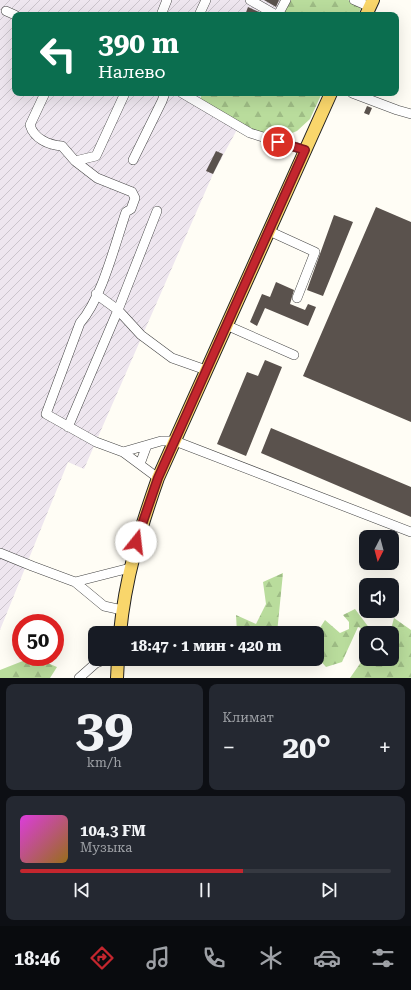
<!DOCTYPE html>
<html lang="ru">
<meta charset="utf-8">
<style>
:root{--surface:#171b24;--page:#242831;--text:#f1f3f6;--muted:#9ea1a6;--line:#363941;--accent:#c4262e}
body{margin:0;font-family:"Roboto Serif",serif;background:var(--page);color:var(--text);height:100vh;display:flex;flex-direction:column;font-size:15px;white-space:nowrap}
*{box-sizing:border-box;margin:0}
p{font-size:13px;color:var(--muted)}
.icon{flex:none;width:22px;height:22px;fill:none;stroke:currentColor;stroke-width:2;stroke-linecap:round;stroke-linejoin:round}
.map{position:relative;height:678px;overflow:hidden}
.details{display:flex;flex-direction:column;gap:6px;padding:6px;background:#0d0f14;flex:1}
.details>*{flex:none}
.banner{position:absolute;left:12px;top:12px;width:387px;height:84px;border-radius:8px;box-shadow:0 4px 16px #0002;background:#0b6e4f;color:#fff;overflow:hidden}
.needle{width:26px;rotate:186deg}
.tools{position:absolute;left:359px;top:530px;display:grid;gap:8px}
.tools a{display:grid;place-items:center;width:40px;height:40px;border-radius:8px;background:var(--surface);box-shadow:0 4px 16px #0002;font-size:20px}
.speed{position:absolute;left:12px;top:614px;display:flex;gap:8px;font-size:20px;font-weight:700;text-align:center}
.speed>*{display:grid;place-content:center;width:52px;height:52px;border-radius:50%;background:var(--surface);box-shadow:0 4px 16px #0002;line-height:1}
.speed .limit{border:6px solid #d22;background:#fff;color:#111}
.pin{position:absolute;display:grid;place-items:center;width:34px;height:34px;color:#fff;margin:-17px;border:2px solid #fff;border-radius:50%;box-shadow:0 1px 4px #0007}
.me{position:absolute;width:44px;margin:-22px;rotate:16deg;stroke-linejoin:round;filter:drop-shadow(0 0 3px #0008)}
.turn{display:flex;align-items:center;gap:14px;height:84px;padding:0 20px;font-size:18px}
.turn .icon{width:52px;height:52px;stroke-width:2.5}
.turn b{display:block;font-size:28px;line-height:34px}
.big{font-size:30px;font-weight:700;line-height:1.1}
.details .tile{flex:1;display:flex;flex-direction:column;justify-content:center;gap:6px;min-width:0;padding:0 14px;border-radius:8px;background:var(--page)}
.details .dial{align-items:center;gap:0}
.dial b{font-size:52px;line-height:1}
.song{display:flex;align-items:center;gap:12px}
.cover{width:48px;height:48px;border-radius:6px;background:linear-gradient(135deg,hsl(300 70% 55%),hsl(40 70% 35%))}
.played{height:4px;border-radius:2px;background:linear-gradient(90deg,var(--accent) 60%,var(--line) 60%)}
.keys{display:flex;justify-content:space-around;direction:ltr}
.heat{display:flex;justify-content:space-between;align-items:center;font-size:22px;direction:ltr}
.details .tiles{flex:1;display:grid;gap:6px;grid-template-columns:1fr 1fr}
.tile:last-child{grid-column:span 2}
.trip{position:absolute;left:88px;top:626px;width:236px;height:40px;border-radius:8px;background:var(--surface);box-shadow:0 4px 16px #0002;font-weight:700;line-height:40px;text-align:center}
.menu{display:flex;height:64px;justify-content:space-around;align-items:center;background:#090b0e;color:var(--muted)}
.menu .icon{width:28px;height:28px}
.menu .selected{color:var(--accent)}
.menu b{font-size:18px;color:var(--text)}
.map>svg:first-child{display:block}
</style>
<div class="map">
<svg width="411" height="678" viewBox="0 0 411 678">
<defs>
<pattern id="industrial-furrows" width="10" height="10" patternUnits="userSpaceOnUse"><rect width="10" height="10" fill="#eee6ef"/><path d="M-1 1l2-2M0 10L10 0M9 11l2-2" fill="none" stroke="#cbc4cc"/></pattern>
<pattern id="forest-firs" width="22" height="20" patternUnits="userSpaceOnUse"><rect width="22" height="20" fill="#b9dc9c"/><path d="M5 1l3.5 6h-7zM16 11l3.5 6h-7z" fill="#9ebc85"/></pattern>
</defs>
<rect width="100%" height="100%" fill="#fffdf5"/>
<path fill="url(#industrial-furrows)" d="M 0,0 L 290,0 L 281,15 L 15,15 L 15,93 L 202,93 L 200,100 L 240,124 L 213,174 L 84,469 L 68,462 L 0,630 Z"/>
<path fill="url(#forest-firs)" d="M 290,0 L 348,0 L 360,5 L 361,8 L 358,15 L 281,15 Z
M 202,93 L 322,93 L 310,119 L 297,131 L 282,137 L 252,130 L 200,100 Z
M 283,573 L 277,633 L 237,633 L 236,615 L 256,624 L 266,604 L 263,582 Z
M 355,609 L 373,633 L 358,627 L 342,662 L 326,667 L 317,657 L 318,631 L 325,620 L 340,633 L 349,629 L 349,622 L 343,615 Z
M 394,618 L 411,630 L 411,678 L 350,678 L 366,655 L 366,659 L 392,659 L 392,633 L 390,633 Z
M 33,657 L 57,667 L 50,678 L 0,678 L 0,670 Z"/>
<path fill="#5a524d" d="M 264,0 L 279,0 L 276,7 Z
M 248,7 L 259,12 L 264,15 L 245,15 Z
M 367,106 L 372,108 L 369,115 L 364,113 Z
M 216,151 L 223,154 L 213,174 L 206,171 Z
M 376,207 L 411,222 L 411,422 L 303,376 Z
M 334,215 L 353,222 L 323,296 L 307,290 Z
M 276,282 L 294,290 L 290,304 L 305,310 L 308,304 L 316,307 L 308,326 L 265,308 L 257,326 L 250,322 L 262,294 L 270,297 Z
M 265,360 L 282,367 L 246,456 L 217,444 L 247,372 L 258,376 Z
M 271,428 L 411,487 L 411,517 L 261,453 Z"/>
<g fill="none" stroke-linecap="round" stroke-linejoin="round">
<defs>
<path id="minor" d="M 250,0 L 276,15
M 354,0 L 370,7
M 6,11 L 15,15
M 161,15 L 167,0
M 199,15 L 206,0
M 278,15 L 286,0
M 45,93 L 30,125 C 34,139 49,145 62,146 L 75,161 L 97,178 L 132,192 L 135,198 L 131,209 L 126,212 C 115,244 102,298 80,323 L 46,414 L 96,442 L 123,452 L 158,478
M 182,93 L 250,133 L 305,150
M 352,93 L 397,110 L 411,114
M 133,160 L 162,101 L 165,93
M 75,161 L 96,156 L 125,93
M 269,231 L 315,252 L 297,298
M 96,294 L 118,310 L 157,211
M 226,325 L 294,355
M 68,427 L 118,310 L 141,335 L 172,358 L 206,370
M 123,452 L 161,441 L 175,441 L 411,532
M 140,464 L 147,445
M 0,553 L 32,566 L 75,582 L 130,568
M 75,582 L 104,606 L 122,610
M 79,678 L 96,663 L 106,659"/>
<path id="major" d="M 366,15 L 373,0
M 120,633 C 125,579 140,529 158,478 L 331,93
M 117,678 L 118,659"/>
</defs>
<use href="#minor" stroke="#444" stroke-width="10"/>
<use href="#major" stroke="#222" stroke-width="14"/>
<use href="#minor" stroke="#fff" stroke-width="9"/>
<use href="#major" stroke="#f9d66b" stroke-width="12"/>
</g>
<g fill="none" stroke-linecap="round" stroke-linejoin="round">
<defs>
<path id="route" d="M 136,542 L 158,478 L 305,150 L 278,142"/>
</defs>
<use href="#route" stroke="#7f191e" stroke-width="10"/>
<use href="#route" stroke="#c4262e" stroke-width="7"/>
</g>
</svg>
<div class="tools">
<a><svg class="needle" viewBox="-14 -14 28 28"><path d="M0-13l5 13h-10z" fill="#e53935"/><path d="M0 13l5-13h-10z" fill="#9ea1a6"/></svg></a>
<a><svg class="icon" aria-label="sound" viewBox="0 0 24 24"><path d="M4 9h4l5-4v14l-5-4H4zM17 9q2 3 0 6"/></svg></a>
<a><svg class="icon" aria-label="search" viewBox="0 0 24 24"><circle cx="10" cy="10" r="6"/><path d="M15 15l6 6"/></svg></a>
</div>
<div class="speed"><div class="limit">50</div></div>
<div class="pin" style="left:278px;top:142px;background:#d93025"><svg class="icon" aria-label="arrive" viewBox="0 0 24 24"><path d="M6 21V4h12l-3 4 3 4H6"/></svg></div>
<svg class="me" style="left:136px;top:542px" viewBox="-20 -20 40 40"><circle r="19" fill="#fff"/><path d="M0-13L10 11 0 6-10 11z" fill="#c4262e"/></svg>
<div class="trip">18:47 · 1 мин · 420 m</div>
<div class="banner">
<div class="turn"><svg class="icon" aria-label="left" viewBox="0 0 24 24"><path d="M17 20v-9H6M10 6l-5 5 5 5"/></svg><div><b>390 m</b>Налево</div></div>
</div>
</div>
<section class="details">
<div class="tiles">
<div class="tile dial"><b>39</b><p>km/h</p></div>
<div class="tile"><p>Климат</p>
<div class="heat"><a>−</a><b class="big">20°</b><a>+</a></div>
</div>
<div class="tile">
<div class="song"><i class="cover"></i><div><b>104.3 FM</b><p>Музыка</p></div></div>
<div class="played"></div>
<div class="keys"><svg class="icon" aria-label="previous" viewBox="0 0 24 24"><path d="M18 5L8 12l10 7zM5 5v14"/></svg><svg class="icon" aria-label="pause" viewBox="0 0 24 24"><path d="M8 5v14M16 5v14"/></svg><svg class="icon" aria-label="next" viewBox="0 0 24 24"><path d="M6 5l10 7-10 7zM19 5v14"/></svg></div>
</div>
</div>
</section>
<nav class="menu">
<b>18:46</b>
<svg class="icon selected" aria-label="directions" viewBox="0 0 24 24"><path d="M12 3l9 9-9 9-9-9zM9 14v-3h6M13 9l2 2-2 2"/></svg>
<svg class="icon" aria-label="music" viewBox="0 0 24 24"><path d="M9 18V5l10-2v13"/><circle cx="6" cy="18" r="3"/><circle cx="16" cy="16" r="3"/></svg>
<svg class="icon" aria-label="phone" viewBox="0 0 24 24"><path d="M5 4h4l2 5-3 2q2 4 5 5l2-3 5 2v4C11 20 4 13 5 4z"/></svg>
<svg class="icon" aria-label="climate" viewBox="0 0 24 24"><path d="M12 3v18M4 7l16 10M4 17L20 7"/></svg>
<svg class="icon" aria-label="car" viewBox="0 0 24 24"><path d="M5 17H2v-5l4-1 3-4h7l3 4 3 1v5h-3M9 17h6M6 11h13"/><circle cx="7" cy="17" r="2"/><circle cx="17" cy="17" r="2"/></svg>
<svg class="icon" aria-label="filters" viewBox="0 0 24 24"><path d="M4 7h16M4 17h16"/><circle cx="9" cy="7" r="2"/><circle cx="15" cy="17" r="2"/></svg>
</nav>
